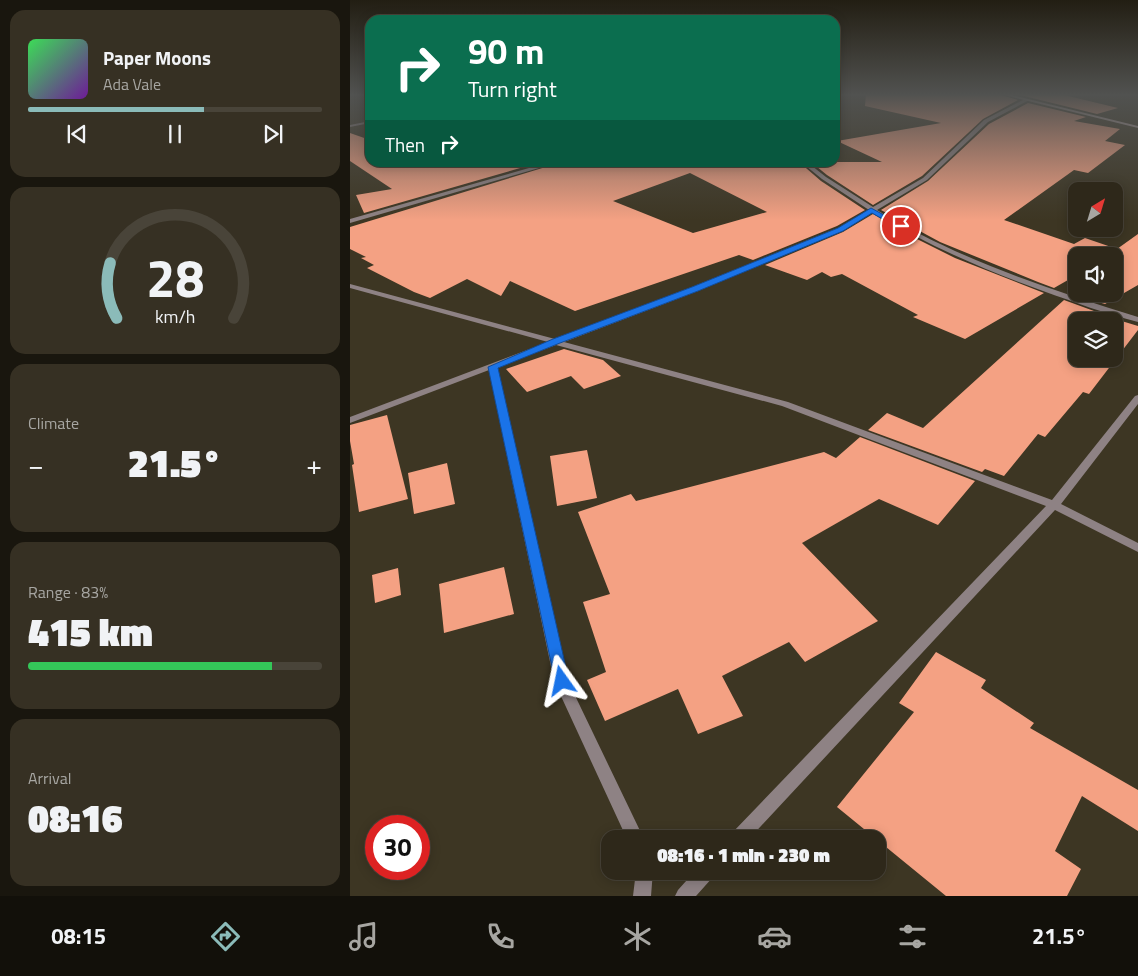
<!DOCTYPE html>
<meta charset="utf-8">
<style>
:root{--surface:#2e281a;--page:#363023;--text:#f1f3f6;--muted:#a7a6a2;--line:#494439;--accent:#8bbbb9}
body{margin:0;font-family:"Titillium Web",sans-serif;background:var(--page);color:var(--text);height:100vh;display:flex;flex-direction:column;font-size:19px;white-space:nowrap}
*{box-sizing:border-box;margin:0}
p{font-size:16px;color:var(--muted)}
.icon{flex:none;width:28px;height:28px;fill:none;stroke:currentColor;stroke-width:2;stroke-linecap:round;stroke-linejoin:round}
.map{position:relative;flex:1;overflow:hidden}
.details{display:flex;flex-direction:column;gap:10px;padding:10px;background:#19160e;width:350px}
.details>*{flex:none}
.banner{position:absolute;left:15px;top:15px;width:475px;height:152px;border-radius:15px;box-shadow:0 2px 12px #0003,0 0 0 1px var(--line);background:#0b6e4f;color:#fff;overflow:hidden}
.needle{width:32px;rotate:38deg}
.tools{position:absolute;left:718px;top:182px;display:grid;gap:10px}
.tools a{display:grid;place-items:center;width:55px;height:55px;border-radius:10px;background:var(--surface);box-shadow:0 2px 12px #0003,0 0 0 1px var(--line);font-size:25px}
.speed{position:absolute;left:15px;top:815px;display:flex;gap:10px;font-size:25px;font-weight:700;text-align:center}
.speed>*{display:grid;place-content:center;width:65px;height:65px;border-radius:50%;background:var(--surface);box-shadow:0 2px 12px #0003,0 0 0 1px var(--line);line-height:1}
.speed .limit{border:8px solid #d22;background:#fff;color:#111}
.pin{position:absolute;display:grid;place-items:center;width:42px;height:42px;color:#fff;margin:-21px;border:2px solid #fff;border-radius:50%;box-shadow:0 1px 5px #0007}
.me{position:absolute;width:55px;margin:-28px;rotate:348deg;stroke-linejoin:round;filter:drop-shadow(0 0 4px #0008)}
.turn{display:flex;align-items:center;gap:18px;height:105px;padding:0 20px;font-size:22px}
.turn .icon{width:65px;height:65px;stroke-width:2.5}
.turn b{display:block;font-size:35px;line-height:42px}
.then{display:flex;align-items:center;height:48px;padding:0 20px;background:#0003;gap:10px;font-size:19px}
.big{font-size:38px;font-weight:800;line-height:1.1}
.details .card{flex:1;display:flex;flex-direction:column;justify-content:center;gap:8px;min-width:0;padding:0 18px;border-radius:15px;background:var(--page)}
.details .dial{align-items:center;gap:0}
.dial svg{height:130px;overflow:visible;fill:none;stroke:var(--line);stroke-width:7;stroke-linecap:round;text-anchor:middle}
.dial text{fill:var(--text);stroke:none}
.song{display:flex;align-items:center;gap:15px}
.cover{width:60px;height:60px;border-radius:8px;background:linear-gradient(135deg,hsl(130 70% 55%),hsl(280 70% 35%))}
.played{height:5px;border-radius:2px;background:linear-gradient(90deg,var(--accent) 60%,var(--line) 60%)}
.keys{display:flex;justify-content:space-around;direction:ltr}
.heat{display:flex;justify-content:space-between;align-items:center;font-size:28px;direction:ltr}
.charge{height:8px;border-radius:4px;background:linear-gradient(90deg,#34c759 83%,var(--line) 0)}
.trip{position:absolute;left:251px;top:830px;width:285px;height:50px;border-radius:15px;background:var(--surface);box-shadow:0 2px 12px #0003,0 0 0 1px var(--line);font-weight:800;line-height:50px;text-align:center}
.menu{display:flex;height:80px;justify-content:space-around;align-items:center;background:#12100a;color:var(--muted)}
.menu .icon{width:35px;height:35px}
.menu .current{color:var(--accent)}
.menu b{font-size:22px;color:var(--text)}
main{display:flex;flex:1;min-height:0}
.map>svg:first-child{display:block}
</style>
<main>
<section class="details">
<div class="card">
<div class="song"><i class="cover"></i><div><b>Paper Moons</b><p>Ada Vale</p></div></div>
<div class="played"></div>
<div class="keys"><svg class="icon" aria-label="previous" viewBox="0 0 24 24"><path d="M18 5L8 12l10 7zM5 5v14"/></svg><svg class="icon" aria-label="pause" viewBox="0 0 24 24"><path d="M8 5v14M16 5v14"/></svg><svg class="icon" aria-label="next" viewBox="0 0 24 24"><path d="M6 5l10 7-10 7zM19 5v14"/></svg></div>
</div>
<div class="card dial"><svg viewBox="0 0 100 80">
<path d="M14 69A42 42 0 1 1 86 69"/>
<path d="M14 69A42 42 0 0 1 10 35" stroke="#8bbbb9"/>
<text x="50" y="56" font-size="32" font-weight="700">28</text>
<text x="50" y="72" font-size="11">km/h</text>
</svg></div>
<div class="card"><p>Climate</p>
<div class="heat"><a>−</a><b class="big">21.5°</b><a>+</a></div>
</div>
<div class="card"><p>Range · 83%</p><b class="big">415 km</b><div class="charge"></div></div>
<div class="card"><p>Arrival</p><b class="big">08:16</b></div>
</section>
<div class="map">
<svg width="788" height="896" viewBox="0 0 788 896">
<rect width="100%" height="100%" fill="#3d3623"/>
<path fill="#f4a183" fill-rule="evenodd" d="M 516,94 L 648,94 L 668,100 L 633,119 L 572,176 L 523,205 L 477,175 L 461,162 L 532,162 L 487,141 L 591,123 L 515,106 Z
M 666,94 L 710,94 L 768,108 L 747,114 Z
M 678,103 L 736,117 L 724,121 L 770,129 L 755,141 L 775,145 L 738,173 L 724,170 L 654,220 L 724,244 L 735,238 L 767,249 L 788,234 L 788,285 L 755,304 L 721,294 L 726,290 L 718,280 L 704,288 L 688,282 L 590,242 L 531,210 L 578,181 L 639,124 ZM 726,256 L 764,256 L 764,294 L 726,294 Z
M 0,133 L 20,140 L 20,162 L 191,162 L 14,213 L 6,195 L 42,189 L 0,161 Z
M 212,162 L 449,162 L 471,181 L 515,210 L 487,226 L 403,260 L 389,255 L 225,311 L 160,281 L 151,296 L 117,279 L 80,298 L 64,292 L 17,268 L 24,265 L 11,258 L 16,257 L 0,249 L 0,227 ZM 340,173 L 417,212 L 343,233 L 263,201 Z
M 523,214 L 563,237 L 605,258 L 694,293 L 615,339 L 563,317 L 568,315 L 492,274 L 481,277 L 472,272 L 457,280 L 415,265 L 493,232 Z
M 714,300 L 744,311 L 742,312 L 788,326 L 788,330 L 739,394 L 733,392 L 695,437 L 688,434 L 654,476 L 635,469 L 632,472 L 518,430 L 537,413 L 573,428 ZM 726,321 L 764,321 L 764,359 L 726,359 Z
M 214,349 L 253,360 L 271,376 L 234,389 L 221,376 L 177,392 L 156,369 Z
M 37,415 L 58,499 L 9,512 L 2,465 L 4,464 L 0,441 L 0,425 Z
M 510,437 L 625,481 L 588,525 L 529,499 L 452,543 L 528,621 L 455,662 L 439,642 L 372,676 L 393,716 L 348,734 L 328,689 L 255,721 L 237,680 L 256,672 L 233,602 L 260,594 L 228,512 L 281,494 L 286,501 L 474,452 L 486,458 Z
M 237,450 L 247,498 L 207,506 L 200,456 Z
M 97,463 L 105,504 L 64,514 L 58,473 Z
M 154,567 L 164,614 L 94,633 L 89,584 Z
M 48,568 L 51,595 L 25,603 L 22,575 Z
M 586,652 L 636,680 L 631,688 L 684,723 L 680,728 L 788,790 L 788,831 L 732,796 L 705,851 L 731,869 L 717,896 L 596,896 L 487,807 L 564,712 L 549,703 Z"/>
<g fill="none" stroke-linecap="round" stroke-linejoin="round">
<path fill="#8e8284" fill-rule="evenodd" d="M 675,99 L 679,100 L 638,122 L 577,180 L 527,210 C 607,259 699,289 788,317 L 788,322 C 756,314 724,302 693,291 C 635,270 576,245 523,212 L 492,230 L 348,291 L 214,342 L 438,402 L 702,500 L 785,396 L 788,395 L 788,404 L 711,504 L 788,543 L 788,552 L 705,510 L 399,839 L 380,839 L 382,833 L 696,506 L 432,406 L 206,345 L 147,367 L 218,681 L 294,839 L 277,839 L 204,681 L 139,370 L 0,423 L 0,417 L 198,342 L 0,288 L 0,284 L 205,339 L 342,287 L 488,228 L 519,210 L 472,179 L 451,162 L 457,162 L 476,177 L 523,207 L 573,178 L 634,120 Z
M 20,121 L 20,123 L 0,127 L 0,125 Z
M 200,162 L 210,162 L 0,223 L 0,219 Z
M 286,871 L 303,871 L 301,896 L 283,896 Z
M 345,871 L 365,871 L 363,877 L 346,896 L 325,896 L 328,890 Z"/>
<path fill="#bfacaf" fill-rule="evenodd" d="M 650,94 L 658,94 L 788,126 L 788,128 Z"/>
</g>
<linearGradient id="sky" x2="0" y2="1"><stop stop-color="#221e13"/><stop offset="0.43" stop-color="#515250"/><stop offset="1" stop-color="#515250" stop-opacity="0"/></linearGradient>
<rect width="788" height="220" fill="url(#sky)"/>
<path fill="#1a73e8" stroke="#114b97" d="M 521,208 L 554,226 L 548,228 L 522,213 L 493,231 L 348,291 L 210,343 L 148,368 L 219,681 L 217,686 L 212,688 L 206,686 L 138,367 L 203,339 L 342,287 L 488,228 Z"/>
</svg>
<div class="tools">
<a><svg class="needle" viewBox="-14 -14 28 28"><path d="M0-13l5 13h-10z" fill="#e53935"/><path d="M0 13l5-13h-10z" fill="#a7a6a2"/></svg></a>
<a><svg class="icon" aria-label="sound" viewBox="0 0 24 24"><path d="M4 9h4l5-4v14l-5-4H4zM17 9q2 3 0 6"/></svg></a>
<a><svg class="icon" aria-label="layers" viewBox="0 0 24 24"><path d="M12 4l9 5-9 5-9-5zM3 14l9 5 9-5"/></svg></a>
</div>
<div class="speed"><div class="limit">30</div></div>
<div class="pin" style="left:551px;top:226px;background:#d93025"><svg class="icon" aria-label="arrive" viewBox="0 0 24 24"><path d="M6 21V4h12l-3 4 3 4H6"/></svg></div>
<svg class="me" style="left:212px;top:681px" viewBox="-20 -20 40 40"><path d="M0-17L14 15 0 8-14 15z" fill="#1a73e8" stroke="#fff" stroke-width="4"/></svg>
<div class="trip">08:16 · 1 min · 230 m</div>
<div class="banner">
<div class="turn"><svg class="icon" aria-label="right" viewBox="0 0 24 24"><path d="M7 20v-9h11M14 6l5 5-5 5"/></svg><div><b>90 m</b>Turn right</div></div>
<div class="then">Then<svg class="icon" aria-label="right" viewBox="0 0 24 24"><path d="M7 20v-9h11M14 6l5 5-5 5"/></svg></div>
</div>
</div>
</main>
<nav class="menu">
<b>08:15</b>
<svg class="icon current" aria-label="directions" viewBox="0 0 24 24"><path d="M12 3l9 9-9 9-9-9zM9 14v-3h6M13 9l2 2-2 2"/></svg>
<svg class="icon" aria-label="music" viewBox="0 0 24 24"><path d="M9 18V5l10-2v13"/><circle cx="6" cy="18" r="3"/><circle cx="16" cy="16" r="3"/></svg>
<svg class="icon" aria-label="phone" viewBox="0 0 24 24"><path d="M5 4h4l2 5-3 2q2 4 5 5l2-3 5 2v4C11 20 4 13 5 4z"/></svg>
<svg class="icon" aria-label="climate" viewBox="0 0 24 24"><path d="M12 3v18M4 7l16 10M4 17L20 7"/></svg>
<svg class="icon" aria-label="car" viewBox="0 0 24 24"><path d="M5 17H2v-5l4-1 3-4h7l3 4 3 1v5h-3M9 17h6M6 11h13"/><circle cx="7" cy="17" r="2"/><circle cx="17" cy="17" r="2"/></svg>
<svg class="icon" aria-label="filters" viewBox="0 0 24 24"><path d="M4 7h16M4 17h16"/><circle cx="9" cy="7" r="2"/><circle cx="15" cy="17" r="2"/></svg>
<b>21.5°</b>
</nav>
